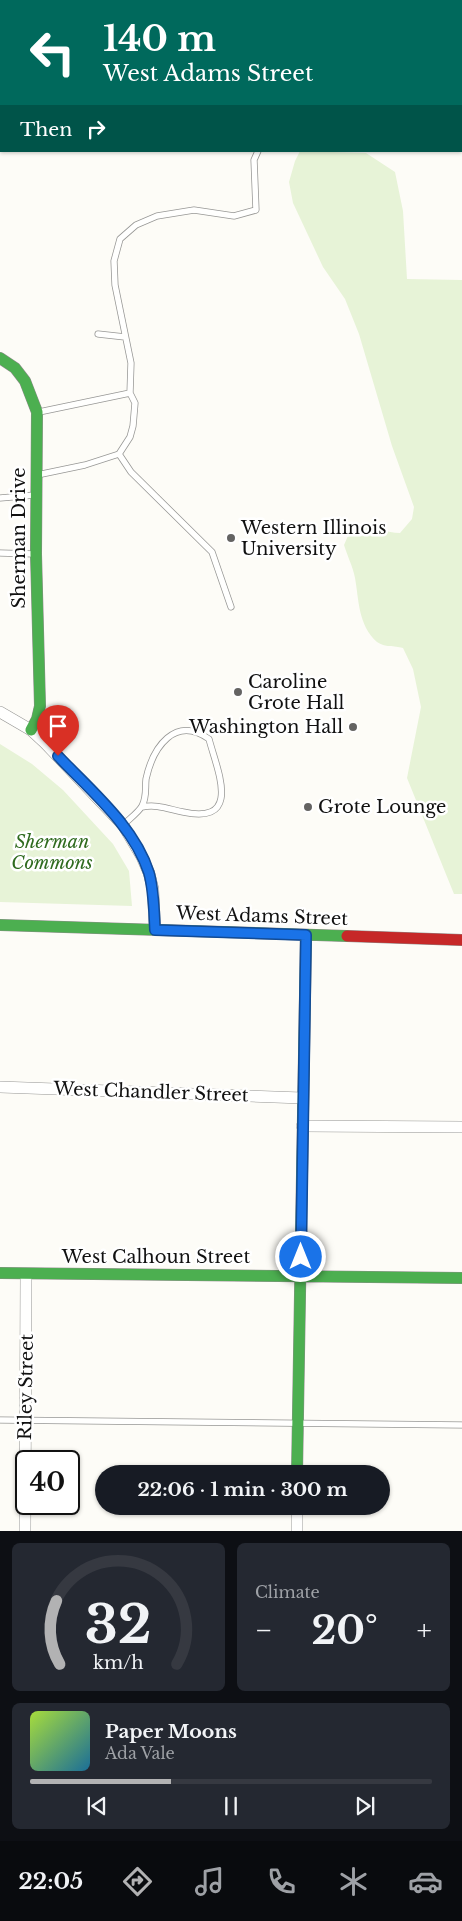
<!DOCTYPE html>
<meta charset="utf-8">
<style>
:root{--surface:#171b24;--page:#242831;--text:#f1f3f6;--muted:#9ea1a6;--line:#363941;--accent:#b2b2b3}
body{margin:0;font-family:"Libre Baskerville",serif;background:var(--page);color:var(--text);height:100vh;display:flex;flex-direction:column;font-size:19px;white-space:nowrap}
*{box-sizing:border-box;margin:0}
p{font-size:16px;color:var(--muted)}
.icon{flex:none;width:28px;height:28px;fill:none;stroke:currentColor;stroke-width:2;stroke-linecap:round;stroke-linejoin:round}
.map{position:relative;height:1531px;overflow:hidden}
.side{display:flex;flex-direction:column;gap:12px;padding:12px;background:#0d0f14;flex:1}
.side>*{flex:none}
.top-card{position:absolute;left:0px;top:0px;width:462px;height:152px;box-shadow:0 1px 4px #0004;background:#00695c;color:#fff;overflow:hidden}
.speed{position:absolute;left:15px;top:1450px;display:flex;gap:10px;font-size:25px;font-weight:700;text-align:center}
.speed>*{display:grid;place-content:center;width:65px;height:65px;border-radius:50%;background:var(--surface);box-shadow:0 1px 4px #0004;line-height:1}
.speed .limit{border:2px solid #111;border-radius:8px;background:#fff;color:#111}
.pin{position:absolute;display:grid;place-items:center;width:42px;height:42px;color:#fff;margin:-51px -21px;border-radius:50% 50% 50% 0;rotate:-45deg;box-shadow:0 0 5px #0007}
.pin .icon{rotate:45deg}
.me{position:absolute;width:55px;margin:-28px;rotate:0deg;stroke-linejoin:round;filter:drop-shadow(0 0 4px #0008)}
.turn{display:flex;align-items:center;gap:18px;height:105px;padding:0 20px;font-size:22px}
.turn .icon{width:65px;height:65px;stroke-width:2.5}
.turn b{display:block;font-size:35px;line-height:42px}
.then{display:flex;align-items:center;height:48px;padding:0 20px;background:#0003;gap:10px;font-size:19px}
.big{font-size:38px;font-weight:800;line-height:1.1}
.side .widget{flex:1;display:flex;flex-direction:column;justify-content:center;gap:8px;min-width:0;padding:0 18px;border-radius:8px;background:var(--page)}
.side .dial{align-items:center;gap:0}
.dial svg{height:130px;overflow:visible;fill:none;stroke:var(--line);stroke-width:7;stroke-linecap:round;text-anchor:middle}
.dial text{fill:var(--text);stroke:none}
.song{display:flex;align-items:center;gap:15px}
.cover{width:60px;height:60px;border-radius:8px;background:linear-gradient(135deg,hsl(80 70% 55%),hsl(200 70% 35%))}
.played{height:5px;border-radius:2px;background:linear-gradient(90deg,var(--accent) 35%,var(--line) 35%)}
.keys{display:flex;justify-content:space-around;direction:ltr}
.heat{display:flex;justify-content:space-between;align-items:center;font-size:28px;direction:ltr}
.side .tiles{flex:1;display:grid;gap:12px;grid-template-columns:1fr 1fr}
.widget:last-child{grid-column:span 2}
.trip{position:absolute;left:95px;top:1465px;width:295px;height:50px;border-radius:25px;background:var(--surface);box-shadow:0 1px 4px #0004;font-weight:800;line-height:50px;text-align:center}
.tabs{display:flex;height:80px;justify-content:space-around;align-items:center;background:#090b0e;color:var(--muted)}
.tabs .icon{width:35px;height:35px}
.tabs .active{color:var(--accent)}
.tabs b{font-size:22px;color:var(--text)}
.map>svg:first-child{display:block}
</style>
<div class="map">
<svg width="462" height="1531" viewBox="0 0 462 1531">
<rect width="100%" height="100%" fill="#fdfcf7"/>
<path fill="#e7f3d7" d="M 300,151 L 366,153 L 395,172 L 403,211 L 407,279 L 462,280 L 462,894 L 454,894 L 407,778 L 421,707 L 413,669 L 403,648 C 394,645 385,648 377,642 C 358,625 359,600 355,578 C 353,567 347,555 344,545 L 351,529 C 368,523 383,533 400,533 L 412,519 L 414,507 L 392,446 L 359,334 L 345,299 L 323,267 L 293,203 L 289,182 L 295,161 Z
M 0,744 L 32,764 L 63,790 L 113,844 L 129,871 L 132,906 L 0,902 Z"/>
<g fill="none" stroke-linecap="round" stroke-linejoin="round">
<defs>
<path id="lane" d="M 82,0 L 83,1
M 98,334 L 125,337
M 39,412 L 130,393
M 119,454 L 131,472 L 212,552 L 231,607
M 37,475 L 85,465 L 119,454 L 130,437 L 133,426 L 135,403 L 130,393 L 131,363 L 115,285 L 114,261 L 120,239 L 136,225 L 157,216 L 194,210 L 234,216 L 256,210 L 254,160 L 258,151
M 0,498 L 35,495
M 0,553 L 35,554
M 123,825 C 129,819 138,813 142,806 C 147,797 145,788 146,779 C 153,747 175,715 209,739 C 217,770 243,825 183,812 C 168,809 157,804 142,807
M 0,1420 L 462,1425"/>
<path id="street" d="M 115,1 L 115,0
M 440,1 L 440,0
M 0,11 L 1,11
M 461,26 L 462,26
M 0,712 L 31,730 L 45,743 L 123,825 L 142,857 L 149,873 L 153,889 L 155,930
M 0,1087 L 302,1098
M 302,1126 L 462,1127
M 25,1531 L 26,1274
M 297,1531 L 297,1506"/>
<path id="fast" d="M 0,358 L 15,368 L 25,381 L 37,412 L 36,554 L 40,706 L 37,719 L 31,730
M 0,925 L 347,936
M 0,1273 L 462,1278
M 297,1474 L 306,935"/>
<path id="jam" d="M 347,936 L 462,940"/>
</defs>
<use href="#lane" stroke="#979795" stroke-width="7"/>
<use href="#street" stroke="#979795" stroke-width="12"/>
<use href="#fast" stroke="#8e8d8b" stroke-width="12"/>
<use href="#jam" stroke="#8e8d8b" stroke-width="12"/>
<use href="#lane" stroke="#fffffe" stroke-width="5.5"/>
<use href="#street" stroke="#fffffe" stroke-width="11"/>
<use href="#fast" stroke="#4caf50" stroke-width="11"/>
<use href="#jam" stroke="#c62828" stroke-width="11"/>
</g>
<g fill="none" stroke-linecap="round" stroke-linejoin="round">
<defs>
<path id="route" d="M 58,756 C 91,791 134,826 149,873 C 154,891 154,911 155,930 L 306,935 L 301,1257"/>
</defs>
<use href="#route" stroke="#114b97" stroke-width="12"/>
<use href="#route" stroke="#1a73e8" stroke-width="9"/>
</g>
<g fill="#646362" stroke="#fff" stroke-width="2">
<circle cx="231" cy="538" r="5"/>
<circle cx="238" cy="692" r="5"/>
<circle cx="353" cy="727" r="5"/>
<circle cx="308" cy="807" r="5"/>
</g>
<g text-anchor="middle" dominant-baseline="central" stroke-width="5" stroke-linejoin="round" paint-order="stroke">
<g font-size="18" fill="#111" stroke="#fff" text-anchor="start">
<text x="241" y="528">Western Illinois<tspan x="241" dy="21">University</tspan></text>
<text x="248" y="682">Caroline<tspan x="248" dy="21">Grote Hall</tspan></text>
<text x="343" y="727" text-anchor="end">Washington Hall</text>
<text x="318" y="807">Grote Lounge</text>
</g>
<g font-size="18" fill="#111" stroke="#fff">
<text transform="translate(19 538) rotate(-90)">Sherman Drive</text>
<text transform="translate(262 916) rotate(2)">West Adams Street</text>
<text transform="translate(151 1092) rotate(2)">West Chandler Street</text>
<text x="156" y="1257">West Calhoun Street</text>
<text transform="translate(26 1387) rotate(-89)">Riley Street</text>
</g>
<g font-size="18" font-style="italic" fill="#2f6b1f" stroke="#fff">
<text x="52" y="842">Sherman<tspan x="52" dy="21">Commons</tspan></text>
</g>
</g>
</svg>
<div class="speed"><div class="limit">40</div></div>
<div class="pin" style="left:58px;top:756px;background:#d93025"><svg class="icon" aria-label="arrive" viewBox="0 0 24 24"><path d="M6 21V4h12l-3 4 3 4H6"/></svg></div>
<svg class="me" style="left:301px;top:1257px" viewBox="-20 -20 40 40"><circle r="17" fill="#1a73e8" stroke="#fff" stroke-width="3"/><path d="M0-11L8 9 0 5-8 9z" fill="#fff"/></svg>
<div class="trip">22:06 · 1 min · 300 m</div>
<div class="top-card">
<div class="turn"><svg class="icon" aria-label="left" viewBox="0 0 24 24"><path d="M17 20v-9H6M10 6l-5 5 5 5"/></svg><div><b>140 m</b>West Adams Street</div></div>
<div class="then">Then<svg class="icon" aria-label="right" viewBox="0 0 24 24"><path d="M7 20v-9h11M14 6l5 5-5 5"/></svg></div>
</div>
</div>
<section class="side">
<div class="tiles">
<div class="widget dial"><svg viewBox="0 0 100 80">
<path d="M14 69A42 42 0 1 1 86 69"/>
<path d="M14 69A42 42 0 0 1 12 30" stroke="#b2b2b3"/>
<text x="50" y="56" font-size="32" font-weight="700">32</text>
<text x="50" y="72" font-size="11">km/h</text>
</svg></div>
<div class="widget"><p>Climate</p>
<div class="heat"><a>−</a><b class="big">20°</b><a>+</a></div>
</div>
<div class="widget">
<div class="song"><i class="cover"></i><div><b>Paper Moons</b><p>Ada Vale</p></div></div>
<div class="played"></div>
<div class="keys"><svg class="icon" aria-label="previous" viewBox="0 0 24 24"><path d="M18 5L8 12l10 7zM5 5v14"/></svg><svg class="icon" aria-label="pause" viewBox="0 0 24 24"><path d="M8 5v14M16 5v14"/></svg><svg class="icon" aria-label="next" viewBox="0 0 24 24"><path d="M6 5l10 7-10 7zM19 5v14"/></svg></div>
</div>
</div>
</section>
<nav class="tabs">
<b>22:05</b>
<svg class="icon active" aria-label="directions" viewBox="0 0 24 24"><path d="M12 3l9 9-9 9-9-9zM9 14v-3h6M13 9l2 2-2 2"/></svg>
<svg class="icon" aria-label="music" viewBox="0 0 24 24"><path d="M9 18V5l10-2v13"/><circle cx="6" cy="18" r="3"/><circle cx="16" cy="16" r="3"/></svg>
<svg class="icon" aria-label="phone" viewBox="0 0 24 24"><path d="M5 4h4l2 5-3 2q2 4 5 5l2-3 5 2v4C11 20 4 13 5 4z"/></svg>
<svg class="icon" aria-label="climate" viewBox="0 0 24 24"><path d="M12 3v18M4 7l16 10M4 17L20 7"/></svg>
<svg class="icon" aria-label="car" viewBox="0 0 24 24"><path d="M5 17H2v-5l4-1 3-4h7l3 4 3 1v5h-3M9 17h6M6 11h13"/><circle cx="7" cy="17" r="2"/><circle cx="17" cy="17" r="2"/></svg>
</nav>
